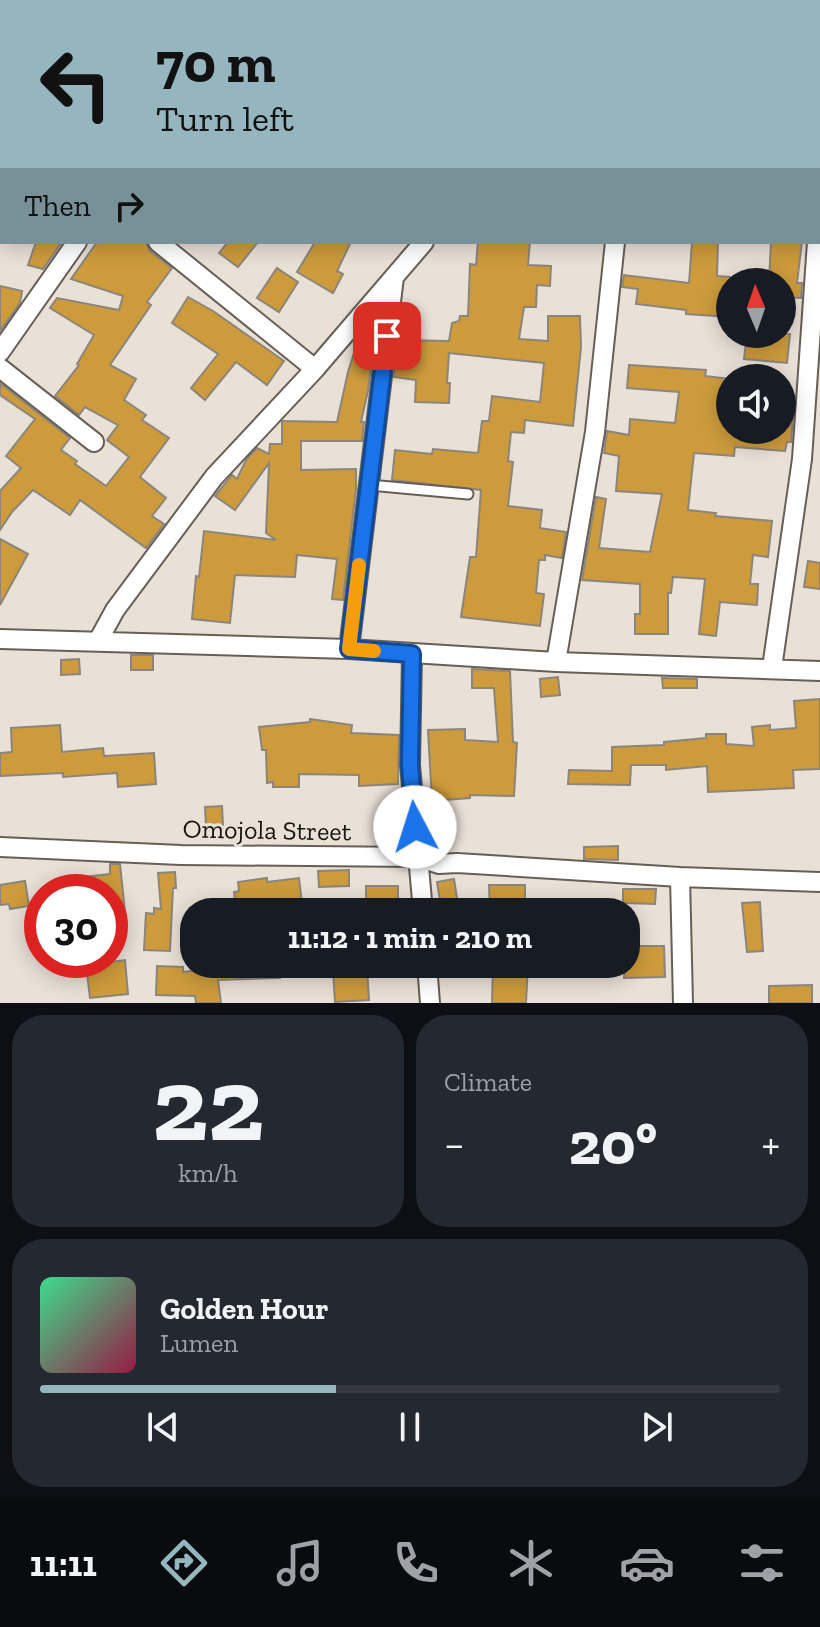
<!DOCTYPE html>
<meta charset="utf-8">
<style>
:root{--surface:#171b24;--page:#242831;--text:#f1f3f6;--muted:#9ea1a6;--line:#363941;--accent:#96b6bf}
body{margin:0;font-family:"Zilla Slab",serif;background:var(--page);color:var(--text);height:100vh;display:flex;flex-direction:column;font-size:30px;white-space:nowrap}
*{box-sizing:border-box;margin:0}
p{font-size:26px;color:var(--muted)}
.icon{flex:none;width:44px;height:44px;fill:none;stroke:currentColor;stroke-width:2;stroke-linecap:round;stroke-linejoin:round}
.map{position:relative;height:1003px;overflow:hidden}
.details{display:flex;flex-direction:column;gap:12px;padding:12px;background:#0d0f14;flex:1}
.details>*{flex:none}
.hud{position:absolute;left:0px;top:0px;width:820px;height:244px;box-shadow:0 4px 20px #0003;background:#96b6bf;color:#111;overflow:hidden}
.needle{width:52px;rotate:358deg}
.buttons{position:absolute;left:716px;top:268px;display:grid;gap:16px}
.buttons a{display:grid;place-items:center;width:80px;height:80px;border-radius:50%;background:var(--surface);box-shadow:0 4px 20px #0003;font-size:40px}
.speed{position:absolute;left:24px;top:874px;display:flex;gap:16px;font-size:40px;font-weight:700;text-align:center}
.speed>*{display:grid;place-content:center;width:104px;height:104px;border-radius:50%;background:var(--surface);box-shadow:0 4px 20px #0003;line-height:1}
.speed .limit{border:12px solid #d22;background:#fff;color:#111}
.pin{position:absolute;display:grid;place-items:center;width:68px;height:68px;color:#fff;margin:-34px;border-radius:16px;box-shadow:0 4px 12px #0006}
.me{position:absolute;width:88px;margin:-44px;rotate:355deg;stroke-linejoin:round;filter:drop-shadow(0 0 6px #0008)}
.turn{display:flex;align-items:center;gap:28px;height:168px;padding:0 24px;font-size:36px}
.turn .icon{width:104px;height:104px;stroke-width:2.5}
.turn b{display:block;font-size:56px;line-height:68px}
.then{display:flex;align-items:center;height:76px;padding:0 24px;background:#0003;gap:16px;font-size:30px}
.big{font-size:60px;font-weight:800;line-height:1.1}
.details .card{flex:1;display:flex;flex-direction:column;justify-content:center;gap:12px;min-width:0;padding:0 28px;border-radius:32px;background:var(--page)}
.details .dial{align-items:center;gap:0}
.dial b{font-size:104px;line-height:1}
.song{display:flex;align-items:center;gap:24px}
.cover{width:96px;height:96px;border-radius:12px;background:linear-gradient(135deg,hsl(150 70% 55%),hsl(340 70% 35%))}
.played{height:8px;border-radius:4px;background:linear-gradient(90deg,var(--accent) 40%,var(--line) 40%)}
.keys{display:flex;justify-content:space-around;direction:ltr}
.heat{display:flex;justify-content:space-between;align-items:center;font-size:44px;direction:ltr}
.details .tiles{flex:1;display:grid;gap:12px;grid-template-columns:1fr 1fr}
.card:last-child{grid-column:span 2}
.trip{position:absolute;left:180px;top:898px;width:460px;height:80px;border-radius:32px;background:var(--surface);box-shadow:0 4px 20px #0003;font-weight:800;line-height:80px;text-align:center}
.menu{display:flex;height:128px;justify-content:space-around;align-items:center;background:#090b0e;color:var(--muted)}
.menu .icon{width:56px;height:56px}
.menu .selected{color:var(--accent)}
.menu b{font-size:36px;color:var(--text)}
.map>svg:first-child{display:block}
</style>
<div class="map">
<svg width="820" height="1003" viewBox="0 0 820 1003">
<rect width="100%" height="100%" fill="#e9e0d6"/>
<path fill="#cd9b3c" stroke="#8b857b" stroke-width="2" d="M 36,242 L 62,242 L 43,269 L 28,265 Z
M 97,242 L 146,242 L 150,251 L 172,268 L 147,302 L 151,305 L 110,365 L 136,379 L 124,400 L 146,415 L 142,420 L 169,438 L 140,477 L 166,498 L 152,516 L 164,524 L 146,548 L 80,500 L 70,515 L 33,490 L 12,512 L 0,530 L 0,491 L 21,468 L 6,456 L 35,419 L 0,395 L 0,383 L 70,438 L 61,450 L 77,461 L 75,464 L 106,486 L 129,457 L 107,440 L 118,425 L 85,407 L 79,415 L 55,396 L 79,365 L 77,364 L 94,335 L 50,308 L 57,298 L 119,310 L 123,296 L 71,279 Z
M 228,242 L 258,242 L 238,267 L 219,253 Z
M 315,242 L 351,242 L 337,271 L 343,274 L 333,293 L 297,272 Z
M 478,242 L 530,242 L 528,265 L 551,266 L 550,286 L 537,285 L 536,307 L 524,307 L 519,339 L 548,341 L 548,316 L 580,316 L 581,347 L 573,426 L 525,420 L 524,433 L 511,432 L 508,461 L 513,462 L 508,506 L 542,510 L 540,528 L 566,532 L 562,558 L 545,555 L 545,560 L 539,560 L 536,593 L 544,594 L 540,626 L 461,617 L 470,557 L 476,557 L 481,490 L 392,480 L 395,450 L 432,454 L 433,449 L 478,453 L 482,421 L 489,421 L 492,396 L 540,402 L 544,363 L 449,353 L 447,383 L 450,383 L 449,403 L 415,402 L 416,380 L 394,377 L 399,340 L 449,341 L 452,323 L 459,321 L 460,316 L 468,316 L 470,264 L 476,265 Z
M 692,242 L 718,242 L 717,276 L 730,277 L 730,317 L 686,314 L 686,310 L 636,304 L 638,289 L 622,287 L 624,275 L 689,283 Z
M 771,242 L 802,242 L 797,283 L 802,283 L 801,298 L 782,297 L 782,282 L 769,282 Z
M 277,268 L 298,282 L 279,312 L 257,298 Z
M 0,286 L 22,291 L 20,303 L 0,331 Z
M 188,297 L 213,311 L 284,361 L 267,385 L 236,362 L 205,400 L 191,388 L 218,354 L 172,323 Z
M 364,330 L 375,333 L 368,391 L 361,422 L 364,422 L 362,441 L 301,441 L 301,470 L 356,469 L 356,489 L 343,600 L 332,599 L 337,559 L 297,555 L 295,577 L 235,575 L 230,623 L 192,619 L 196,576 L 199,577 L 204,531 L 276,540 L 266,533 L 269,463 L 235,510 L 215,496 L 232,475 L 237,479 L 246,460 L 257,448 L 269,454 L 270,444 L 282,444 L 282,421 L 337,422 L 348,372 L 359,337 Z
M 747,334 L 790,334 L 787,363 L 744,359 Z
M 629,365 L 706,370 L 705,376 L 730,379 L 730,430 L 782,430 L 782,416 L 793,417 L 791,442 L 787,442 L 785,451 L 735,447 L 734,456 L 694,453 L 688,510 L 716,513 L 715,516 L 772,521 L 768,557 L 753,555 L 750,584 L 758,584 L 757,605 L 720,602 L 716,636 L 699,634 L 705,579 L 673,577 L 671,593 L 668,593 L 668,634 L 635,634 L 635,614 L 640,614 L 640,584 L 582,580 L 596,497 L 606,499 L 599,548 L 650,552 L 662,494 L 616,491 L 619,456 L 604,453 L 607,431 L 629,435 L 630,419 L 675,423 L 679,392 L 627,388 Z
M 0,539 L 28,554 L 0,605 Z
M 808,561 L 820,563 L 820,589 L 804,587 Z
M 131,655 L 153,655 L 153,670 L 131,670 Z
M 79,659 L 80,674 L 61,675 L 61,660 Z
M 472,669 L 510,671 L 513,742 L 517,743 L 514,796 L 470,795 L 470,798 L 432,801 L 428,730 L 465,729 L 465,740 L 498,742 L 494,688 L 472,688 Z
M 558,677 L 560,695 L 541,697 L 540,679 Z
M 662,678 L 697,679 L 697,688 L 663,688 Z
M 820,699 L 820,769 L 793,770 L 794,788 L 708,792 L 707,766 L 666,770 L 666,765 L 631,765 L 630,785 L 568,784 L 569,770 L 612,771 L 612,747 L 664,745 L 664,742 L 706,738 L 706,734 L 726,734 L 726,744 L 754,746 L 752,727 L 770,725 L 770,730 L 796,728 L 794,701 Z
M 310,719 L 352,725 L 351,733 L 399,735 L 398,784 L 359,786 L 359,775 L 299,774 L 299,787 L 273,787 L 273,782 L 267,783 L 266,750 L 262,750 L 259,727 L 310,722 Z
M 60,725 L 62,752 L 103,748 L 104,756 L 154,753 L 156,784 L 118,787 L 117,773 L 63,777 L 63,773 L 0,776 L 0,753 L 12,752 L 11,728 Z
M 222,806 L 223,825 L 206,826 L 205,807 Z
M 443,806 L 446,848 L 432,849 L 429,848 L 426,807 Z
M 618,846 L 618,860 L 584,859 L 584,847 Z
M 110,864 L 120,864 L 126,922 L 110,923 L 110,892 L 85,892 L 84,877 L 110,874 Z
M 349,870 L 349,886 L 319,887 L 318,871 Z
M 175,872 L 176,888 L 173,888 L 170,951 L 144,950 L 146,913 L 154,914 L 154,908 L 161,909 L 158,873 Z
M 267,878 L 267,882 L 299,878 L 303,912 L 236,912 L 234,892 L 239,891 L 238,882 Z
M 454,879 L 458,904 L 441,907 L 437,882 Z
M 25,881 L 29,906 L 10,909 L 9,904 L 0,905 L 0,885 Z
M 489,885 L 525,885 L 525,912 L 490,912 Z
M 366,886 L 398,886 L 398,899 L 366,900 Z
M 623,889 L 656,889 L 655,904 L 623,903 Z
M 760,902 L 763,951 L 747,952 L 742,903 Z
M 626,946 L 664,946 L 665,977 L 624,978 Z
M 125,960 L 128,994 L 90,998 L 86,965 Z
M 239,964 L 280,964 L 280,978 L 218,980 L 221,1003 L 196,1003 L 195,996 L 156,995 L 157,966 L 183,967 L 183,972 Z
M 493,964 L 528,964 L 526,1003 L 492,1003 Z
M 367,968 L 369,1000 L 335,1002 L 333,971 Z
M 812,985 L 812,1003 L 769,1003 L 769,986 Z"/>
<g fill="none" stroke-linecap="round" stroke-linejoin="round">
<defs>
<path id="service" d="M 369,485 L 468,494"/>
<path id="minor" d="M 127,0 L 163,2
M 423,0 L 426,2
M 574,0 L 574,2
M 809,0 L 809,2
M 230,2 L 231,0
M 818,70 L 818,231
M 0,214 L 2,215
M 158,242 L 315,369
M 0,352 L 77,242
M 0,368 L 94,442
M 0,639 L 349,649 L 556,662 L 820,671
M 98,641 L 115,610 L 214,477 L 315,369 L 424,242
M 349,649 L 394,277
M 412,654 L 410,765 L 423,912
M 556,662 L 595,432 L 615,242
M 772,668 L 802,459 L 817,242
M 0,847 L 181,855 L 418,857 L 439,864 L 457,863 L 680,877 L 820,882
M 680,877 L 683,1003
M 427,964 L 430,1003"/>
</defs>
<use href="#service" stroke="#675f56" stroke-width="13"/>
<use href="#minor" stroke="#675f56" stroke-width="22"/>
<use href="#service" stroke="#fff" stroke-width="9"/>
<use href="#minor" stroke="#fff" stroke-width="18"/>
</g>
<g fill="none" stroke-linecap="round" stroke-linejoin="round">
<defs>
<path id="route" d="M 387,336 L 349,649 L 412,654 L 410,765 L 415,827"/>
</defs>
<use href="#route" stroke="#114b97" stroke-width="20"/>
<use href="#route" stroke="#1a73e8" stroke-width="14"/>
<path stroke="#f59e0b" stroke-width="14" d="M 359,565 L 349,649 L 374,651"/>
</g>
<g text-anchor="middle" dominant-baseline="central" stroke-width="6" stroke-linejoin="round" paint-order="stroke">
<g font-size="26" fill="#181511" stroke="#e9e0d6">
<text transform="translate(267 830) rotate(1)">Omojola Street</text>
</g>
</g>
</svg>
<div class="buttons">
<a><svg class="needle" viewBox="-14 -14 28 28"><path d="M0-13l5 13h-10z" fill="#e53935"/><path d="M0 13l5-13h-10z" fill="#9ea1a6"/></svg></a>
<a><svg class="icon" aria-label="sound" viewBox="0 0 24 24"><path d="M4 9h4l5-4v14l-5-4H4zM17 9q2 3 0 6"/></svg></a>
</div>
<div class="speed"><div class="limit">30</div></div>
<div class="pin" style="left:387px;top:336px;background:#d93025"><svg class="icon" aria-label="arrive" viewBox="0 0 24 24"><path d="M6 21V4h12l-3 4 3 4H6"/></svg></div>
<svg class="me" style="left:415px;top:827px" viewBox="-20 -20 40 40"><circle r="19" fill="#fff"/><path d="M0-13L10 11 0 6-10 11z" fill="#1a73e8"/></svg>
<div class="trip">11:12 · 1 min · 210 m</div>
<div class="hud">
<div class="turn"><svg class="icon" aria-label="left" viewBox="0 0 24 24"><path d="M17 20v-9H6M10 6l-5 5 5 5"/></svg><div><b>70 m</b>Turn left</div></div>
<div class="then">Then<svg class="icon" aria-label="right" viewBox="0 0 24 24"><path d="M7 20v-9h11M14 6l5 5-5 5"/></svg></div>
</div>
</div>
<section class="details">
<div class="tiles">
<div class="card dial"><b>22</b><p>km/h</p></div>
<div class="card"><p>Climate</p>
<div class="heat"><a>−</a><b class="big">20°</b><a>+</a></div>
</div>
<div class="card">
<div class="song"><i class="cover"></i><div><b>Golden Hour</b><p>Lumen</p></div></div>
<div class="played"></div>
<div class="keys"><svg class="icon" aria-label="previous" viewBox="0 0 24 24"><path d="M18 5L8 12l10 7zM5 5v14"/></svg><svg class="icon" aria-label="pause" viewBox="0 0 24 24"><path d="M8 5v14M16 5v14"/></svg><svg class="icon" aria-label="next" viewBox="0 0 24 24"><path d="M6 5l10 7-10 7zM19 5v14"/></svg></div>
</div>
</div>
</section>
<nav class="menu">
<b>11:11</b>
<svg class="icon selected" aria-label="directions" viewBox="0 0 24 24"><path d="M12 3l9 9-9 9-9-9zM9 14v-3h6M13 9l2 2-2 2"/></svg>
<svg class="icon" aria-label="music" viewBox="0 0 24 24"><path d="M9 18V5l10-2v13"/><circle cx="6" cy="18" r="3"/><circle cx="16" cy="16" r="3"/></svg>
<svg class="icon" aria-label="phone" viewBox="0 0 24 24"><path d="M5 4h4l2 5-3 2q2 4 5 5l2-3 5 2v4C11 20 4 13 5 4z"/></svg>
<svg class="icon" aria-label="climate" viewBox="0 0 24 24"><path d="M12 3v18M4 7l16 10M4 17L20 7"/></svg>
<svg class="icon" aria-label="car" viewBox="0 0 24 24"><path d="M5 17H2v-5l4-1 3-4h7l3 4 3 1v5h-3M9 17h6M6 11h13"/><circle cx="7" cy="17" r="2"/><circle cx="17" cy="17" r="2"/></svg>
<svg class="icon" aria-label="filters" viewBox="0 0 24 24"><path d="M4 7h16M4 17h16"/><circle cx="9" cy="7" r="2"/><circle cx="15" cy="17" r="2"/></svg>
</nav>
